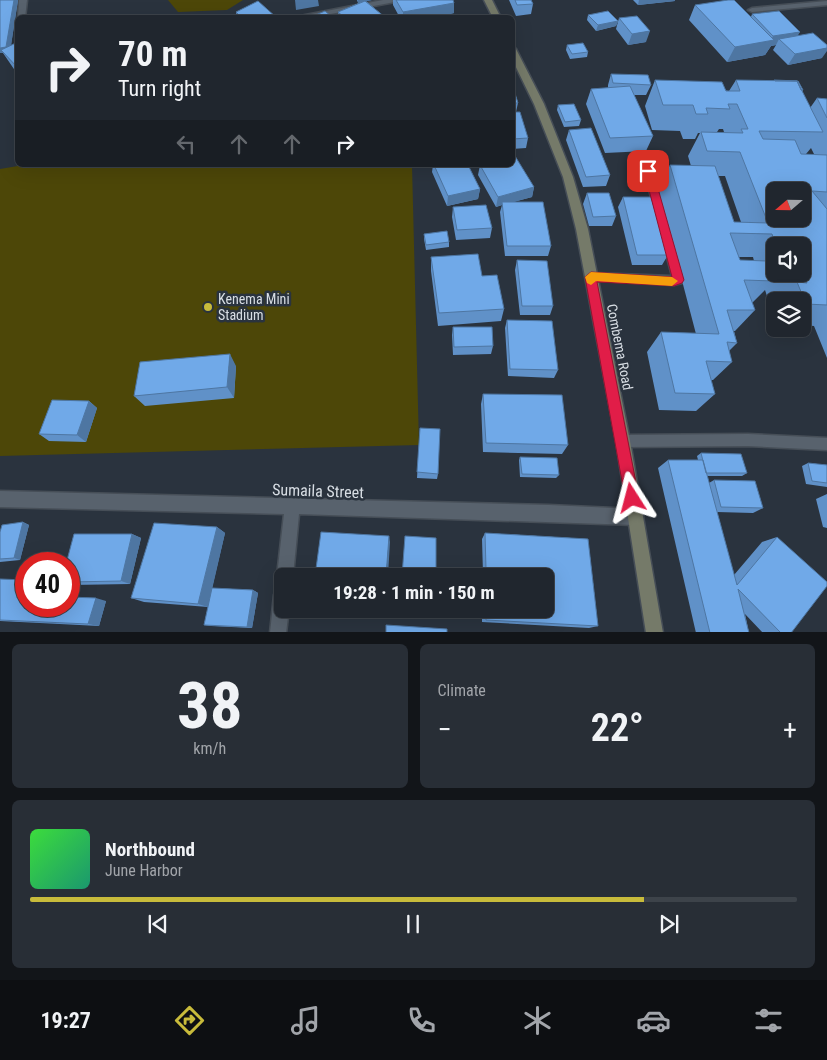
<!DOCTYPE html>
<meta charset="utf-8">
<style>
:root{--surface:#20262e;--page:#282e36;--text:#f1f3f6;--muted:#a2a5aa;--line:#3d434a;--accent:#c8bb3b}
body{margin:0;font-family:"Roboto Condensed",sans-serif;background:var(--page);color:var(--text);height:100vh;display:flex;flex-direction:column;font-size:19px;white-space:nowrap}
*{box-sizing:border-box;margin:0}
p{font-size:16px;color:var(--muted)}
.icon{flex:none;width:28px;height:28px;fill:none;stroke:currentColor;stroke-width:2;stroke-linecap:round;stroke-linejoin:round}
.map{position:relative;height:632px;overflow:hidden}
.details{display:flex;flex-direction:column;gap:12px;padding:12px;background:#121519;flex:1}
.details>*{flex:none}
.top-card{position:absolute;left:15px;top:15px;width:500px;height:152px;border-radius:8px;box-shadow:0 5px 20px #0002,0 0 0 1px var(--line);background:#20262e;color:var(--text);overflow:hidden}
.needle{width:32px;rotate:250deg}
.fabs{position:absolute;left:766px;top:182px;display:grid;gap:10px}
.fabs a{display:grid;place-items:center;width:45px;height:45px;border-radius:8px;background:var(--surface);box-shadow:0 5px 20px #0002,0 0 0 1px var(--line);font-size:25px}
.speed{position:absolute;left:15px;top:552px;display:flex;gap:10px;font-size:25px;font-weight:700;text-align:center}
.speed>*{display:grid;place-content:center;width:65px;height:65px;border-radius:50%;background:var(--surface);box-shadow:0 5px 20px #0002,0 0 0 1px var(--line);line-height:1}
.speed .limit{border:8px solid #d22;background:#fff;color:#111}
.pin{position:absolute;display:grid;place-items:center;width:42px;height:42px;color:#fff;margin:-21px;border-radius:10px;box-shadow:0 2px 8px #0006}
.me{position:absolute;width:55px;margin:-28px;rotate:351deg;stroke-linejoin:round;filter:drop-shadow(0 0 4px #0008)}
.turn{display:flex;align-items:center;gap:18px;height:105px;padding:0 20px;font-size:22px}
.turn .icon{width:65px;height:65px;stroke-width:2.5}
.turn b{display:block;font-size:35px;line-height:42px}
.lanes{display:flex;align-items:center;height:48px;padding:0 20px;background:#0003;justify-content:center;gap:25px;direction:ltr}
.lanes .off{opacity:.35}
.big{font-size:38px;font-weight:700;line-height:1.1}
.details .card{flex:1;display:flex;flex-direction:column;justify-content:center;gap:8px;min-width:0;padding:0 18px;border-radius:8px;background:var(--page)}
.details .dial{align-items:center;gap:0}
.dial b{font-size:65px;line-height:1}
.song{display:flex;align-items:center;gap:15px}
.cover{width:60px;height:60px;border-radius:8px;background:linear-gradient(135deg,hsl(120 70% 55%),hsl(160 70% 35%))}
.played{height:5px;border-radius:2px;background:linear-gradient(90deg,var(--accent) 80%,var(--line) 80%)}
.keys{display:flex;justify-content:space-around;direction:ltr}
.heat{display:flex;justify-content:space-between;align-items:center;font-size:28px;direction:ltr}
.details .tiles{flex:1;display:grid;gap:12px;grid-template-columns:1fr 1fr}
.card:last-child{grid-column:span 2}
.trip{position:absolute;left:274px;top:568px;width:280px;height:50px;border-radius:8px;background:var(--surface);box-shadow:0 5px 20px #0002,0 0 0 1px var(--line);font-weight:700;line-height:50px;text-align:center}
.menu{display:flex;height:80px;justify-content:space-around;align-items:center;background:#0d0f12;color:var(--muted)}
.menu .icon{width:35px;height:35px}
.menu .current{color:var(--accent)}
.menu b{font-size:22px;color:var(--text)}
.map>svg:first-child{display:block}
</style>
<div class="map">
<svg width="827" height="633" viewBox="0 0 827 633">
<rect width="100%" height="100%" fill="#2a333e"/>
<path fill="#4d4708" d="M 168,0 L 243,0 L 227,10 L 178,12 Z
M 24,165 L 412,165 L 419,445 L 0,456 L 0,169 Z"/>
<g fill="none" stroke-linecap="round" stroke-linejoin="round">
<defs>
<path id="lane" d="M 19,0 L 27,0 L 25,18 L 18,18 Z
M 383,0 L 399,0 L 395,2 L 309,18 L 290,18 Z
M 827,1 L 827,5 L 752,12 L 748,10 L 752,8 Z
M 649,168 L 654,171 L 683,280 L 682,283 L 674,285 L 587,280 L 586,277 L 587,274 L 591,273 L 672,276 L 644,171 Z
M 748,434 L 827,438 L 827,450 L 748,446 L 623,447 L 618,445 L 617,441 L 618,437 L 623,435 Z"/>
<path id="street" d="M 0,491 L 549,505 L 635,509 L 640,512 L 643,517 L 640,522 L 635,525 L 299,514 L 293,576 L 282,576 L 282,583 L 279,582 L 277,576 L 284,514 L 0,507 Z
M 282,587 L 282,609 L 289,609 L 286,633 L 270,633 L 274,595 L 276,589 Z"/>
<path id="secondary" d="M 484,0 L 492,0 L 501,18 L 493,18 Z
M 512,46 L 516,49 L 544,104 L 573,177 L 588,229 L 630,441 L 663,633 L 646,633 L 616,441 L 576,229 L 563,177 L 534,104 L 512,59 Z"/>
</defs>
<use href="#lane" stroke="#464e57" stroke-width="3"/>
<use href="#street" stroke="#464e57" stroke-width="3"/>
<use href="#secondary" stroke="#464e57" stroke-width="3"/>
<use href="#lane" fill="#58626d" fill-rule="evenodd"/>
<use href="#street" fill="#58626d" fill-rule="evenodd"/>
<use href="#secondary" fill="#757a69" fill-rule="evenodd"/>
</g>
<path fill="#6091c8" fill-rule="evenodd" d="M 0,0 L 18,0 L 11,45 L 18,42 L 18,75 L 3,53 L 0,53 Z
M 357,0 L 372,0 L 366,1 L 386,18 L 339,17 L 338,12 L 361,2 L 358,3 Z
M 393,0 L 453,0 L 454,13 L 432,18 L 400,18 L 393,5 Z
M 509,0 L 531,0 L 533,4 L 531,14 L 516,16 Z
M 633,0 L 675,0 L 675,1 L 638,5 Z
M 695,5 L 751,17 L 752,14 L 798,36 L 822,58 L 788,65 L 773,50 L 776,45 L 771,46 L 765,55 L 727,62 L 689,20 Z
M 236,12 L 277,18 L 237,18 Z
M 588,15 L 618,21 L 616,26 L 596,31 L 587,20 Z
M 619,18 L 646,42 L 628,45 L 616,29 Z
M 567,45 L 588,52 L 587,57 L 570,59 L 566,50 Z
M 611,74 L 651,85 L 646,95 L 634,95 L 653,136 L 646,151 L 605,153 L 586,104 L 591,89 L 608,88 L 608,85 Z
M 655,80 L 729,91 L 736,80 L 774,81 L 774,80 L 803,90 L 802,92 L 810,108 L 817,98 L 827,99 L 827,358 L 814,326 L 802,325 L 802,301 L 778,301 L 783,297 L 767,296 L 765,290 L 753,302 L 752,302 L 755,310 L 735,331 L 734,331 L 737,343 L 729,351 L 732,362 L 713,380 L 711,380 L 715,394 L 696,411 L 659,410 L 647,352 L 661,332 L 696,334 L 658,189 L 670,165 L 691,166 L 688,156 L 700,133 L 698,133 L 695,139 L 683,139 L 680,131 L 652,130 L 645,106 ZM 719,129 L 723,129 L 724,132 L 717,132 ZM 811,148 L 814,154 L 806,154 ZM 718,176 L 725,176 L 741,222 L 734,222 ZM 775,246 L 802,246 L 802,274 L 775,274 ZM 738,257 L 753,257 L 754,261 L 740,260 Z
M 512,84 L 518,103 L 516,112 L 528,138 L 526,148 L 512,149 Z
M 558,105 L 581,120 L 579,126 L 564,127 L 557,110 Z
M 569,130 L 610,175 L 606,186 L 583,187 L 566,140 Z
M 433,165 L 468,165 L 480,189 L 478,199 L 447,206 L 432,172 Z
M 480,165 L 534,187 L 532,197 L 513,202 L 551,246 L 548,256 L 505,256 L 500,212 L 502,205 L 496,207 L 478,175 Z
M 587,193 L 616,216 L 612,226 L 589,226 L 583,204 Z
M 623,197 L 668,255 L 662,265 L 632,265 L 618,207 Z
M 453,207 L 492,228 L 490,238 L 456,240 L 452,217 Z
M 424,234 L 449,242 L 449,247 L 426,250 L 424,239 Z
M 431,257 L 482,276 L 504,309 L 501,321 L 438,326 L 431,271 Z
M 517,260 L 553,306 L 550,315 L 520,315 L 515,270 Z
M 507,320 L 558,370 L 554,378 L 508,376 L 505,328 Z
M 453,327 L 493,346 L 491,354 L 453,355 L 452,335 Z
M 236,366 L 234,398 L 145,406 L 134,396 Z
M 483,394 L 568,445 L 562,454 L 483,452 L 481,404 Z
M 89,401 L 97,408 L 86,442 L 49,441 L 39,434 Z
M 420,428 L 438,474 L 437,479 L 417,478 Z
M 701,453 L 747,473 L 742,476 L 707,476 L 709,483 L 714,480 L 763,508 L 753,513 L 717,512 L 734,575 L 762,542 L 777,537 L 791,633 L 763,633 L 745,614 L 749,633 L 696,633 L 658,468 L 668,460 L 698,460 L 697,456 Z
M 520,457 L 559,475 L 556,478 L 520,477 L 519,460 Z
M 808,463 L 827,465 L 827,487 L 806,484 L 802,466 Z
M 827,494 L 827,528 L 823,527 L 816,499 Z
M 23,522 L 29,525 L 20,560 L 0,562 L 0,532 Z
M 217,527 L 225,533 L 212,588 L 253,590 L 258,593 L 252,628 L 211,626 L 204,625 L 208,607 L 144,602 L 131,598 Z
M 485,533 L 588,539 L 598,626 L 589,628 L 482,622 L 482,609 L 545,609 L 545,576 L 528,576 L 483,574 L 482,539 Z
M 132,534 L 141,538 L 130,584 L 72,585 L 69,584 L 69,564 Z
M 0,579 L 26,606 L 106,601 L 99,626 L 0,621 Z
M 361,609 L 385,609 L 385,610 Z"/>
<path fill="#4e76a2" d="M 14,0 L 18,0 L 10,52 L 1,50 L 3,53 L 0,53 L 0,48 Z
M 295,0 L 318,0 L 319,6 L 296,10 Z
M 358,0 L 372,0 L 358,3 Z
M 639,0 L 675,0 L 675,1 L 638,5 Z
M 454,3 L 454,13 L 432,18 L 403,18 L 403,12 Z
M 618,21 L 616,26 L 596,31 L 598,25 Z
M 650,31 L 646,42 L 628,45 L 632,34 Z
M 800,32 L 794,42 L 779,39 L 776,45 L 771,46 L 765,55 L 727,62 L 735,47 L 771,40 L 773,36 Z
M 827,48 L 827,51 L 822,58 L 788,65 L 795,54 Z
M 534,187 L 532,197 L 502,205 L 502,202 L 502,205 L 496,207 L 498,197 Z
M 480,189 L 478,199 L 447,206 L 448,196 Z
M 230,354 L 236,366 L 234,398 L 227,387 Z
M 89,401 L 97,408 L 86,442 L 77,435 Z
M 23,522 L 29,525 L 20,560 L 14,558 Z
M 217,527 L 225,533 L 208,607 L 198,604 Z
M 132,534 L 141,538 L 130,584 L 121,581 Z
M 389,536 L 390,542 L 388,576 L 386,576 Z
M 253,590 L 258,593 L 252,628 L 247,627 Z
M 96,598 L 106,601 L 99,626 L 88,624 Z"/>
<path fill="#70a9e8" stroke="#4e76a2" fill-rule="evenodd" d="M 0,0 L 14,0 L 6,47 L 0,48 Z
M 396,0 L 453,0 L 454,3 L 403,12 Z
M 515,0 L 531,0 L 533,4 L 517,5 Z
M 728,0 L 734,0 L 774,40 L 735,47 L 695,5 Z
M 258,1 L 277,18 L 242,18 L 236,12 Z
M 365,1 L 386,18 L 345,18 L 338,12 Z
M 325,11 L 333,18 L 309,18 Z
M 608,11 L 618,21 L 598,25 L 588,15 Z
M 779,11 L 800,32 L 773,36 L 752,14 Z
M 637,16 L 650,31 L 632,34 L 619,18 Z
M 813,33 L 827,45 L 827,48 L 795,54 L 779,39 Z
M 18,42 L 18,68 L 1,50 Z
M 583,43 L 588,52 L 572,54 L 567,45 Z
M 611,74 L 648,75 L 651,85 L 613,83 Z
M 655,80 L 722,82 L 726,91 L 740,91 L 736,80 L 797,81 L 823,132 L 759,131 L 763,139 L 795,140 L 801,154 L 827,155 L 827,192 L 812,191 L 827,209 L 827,305 L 806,304 L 797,282 L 807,283 L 804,275 L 788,275 L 787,274 L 802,274 L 802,246 L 776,246 L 772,234 L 730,233 L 740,260 L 766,261 L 773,281 L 744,280 L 755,310 L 727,310 L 737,343 L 727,342 L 732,362 L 706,361 L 715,394 L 675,393 L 661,332 L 719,334 L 670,165 L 715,166 L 734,222 L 768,223 L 740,152 L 707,151 L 701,132 L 743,133 L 741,129 L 748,129 L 737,104 L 728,104 L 730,109 L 706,108 L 708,114 L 696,114 L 693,105 L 663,105 ZM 775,191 L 802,191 L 802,219 L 775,219 Z
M 774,80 L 798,81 L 803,90 L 801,90 L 797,81 L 775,81 Z
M 512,84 L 518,103 L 512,103 Z
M 630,86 L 653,136 L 610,138 L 591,89 Z
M 817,98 L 827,99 L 827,118 Z
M 574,104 L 581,120 L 565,122 L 558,105 Z
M 512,112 L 520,112 L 528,138 L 512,139 Z
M 591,128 L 610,175 L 586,177 L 569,130 Z
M 515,156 L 534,187 L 498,197 L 480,165 L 512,165 L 512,157 Z
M 434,165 L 468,165 L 480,189 L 448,196 Z
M 587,193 L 609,193 L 616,216 L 593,217 Z
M 623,197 L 651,197 L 668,255 L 637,255 Z
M 502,202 L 543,202 L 551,246 L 507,246 Z
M 486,205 L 492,228 L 457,230 L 453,207 Z
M 447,231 L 449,242 L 426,245 L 424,234 Z
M 478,254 L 482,276 L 497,275 L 504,309 L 439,313 L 431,257 Z
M 517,260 L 547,261 L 553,306 L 522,306 Z
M 507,320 L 552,321 L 558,370 L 510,369 Z
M 453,327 L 492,327 L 493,346 L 454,347 Z
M 230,354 L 227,387 L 134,396 L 140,362 Z
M 483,394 L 562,395 L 568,445 L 486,443 Z
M 52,400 L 89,401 L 77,435 L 39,434 Z
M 420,428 L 440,429 L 438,474 L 417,472 Z
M 701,453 L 741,454 L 747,473 L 706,473 Z
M 520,457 L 557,458 L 559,475 L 522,474 Z
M 668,460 L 703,460 L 737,585 L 777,537 L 827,582 L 827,586 L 791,633 L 781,633 L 738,589 L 749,633 L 710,633 Z
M 808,463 L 827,465 L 827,483 L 812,481 Z
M 714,480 L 755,481 L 763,508 L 721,507 Z
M 23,522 L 14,558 L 0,559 L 0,532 L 2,525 Z
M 154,523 L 217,527 L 198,604 L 131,598 Z
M 321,532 L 389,536 L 386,576 L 315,576 Z
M 485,533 L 588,539 L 598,626 L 486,620 L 486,609 L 545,609 L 545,576 L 536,576 L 535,572 L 486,569 Z
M 74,534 L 132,534 L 121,581 L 69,582 L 69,564 L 66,564 Z
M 405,536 L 436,538 L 436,576 L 402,576 Z
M 479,574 L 479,576 L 463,576 Z
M 0,579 L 26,580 L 26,606 L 69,606 L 69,597 L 96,598 L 88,624 L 0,620 Z
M 212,588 L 253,590 L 247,627 L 204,625 Z
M 386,625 L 447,629 L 447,633 L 386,633 Z"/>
<path fill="#e11d48" stroke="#92132f" d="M 648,167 L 653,171 L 684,280 L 682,283 L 674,286 L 597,282 L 639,498 L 637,503 L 632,505 L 627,503 L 625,498 L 585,277 L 591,272 L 672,277 L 644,171 Z"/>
<path fill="#f59e0b" d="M 591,272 L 672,277 L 678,281 L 672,286 L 596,281 L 591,285 L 587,283 L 585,277 Z"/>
<circle fill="#c8bb3b" stroke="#2a333e" stroke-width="2" cx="208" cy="307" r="5"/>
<g text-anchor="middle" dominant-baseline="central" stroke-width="5" stroke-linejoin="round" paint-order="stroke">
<g font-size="14" fill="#d8dee4" stroke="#2a333e" text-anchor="start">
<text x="218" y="299">Kenema Mini<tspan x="218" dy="16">Stadium</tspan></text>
</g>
<g font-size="14" fill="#d8dee4" stroke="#2a333e">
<text transform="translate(620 347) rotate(79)">Combema Road</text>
</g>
<g font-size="16" fill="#d8dee4" stroke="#2a333e">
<text transform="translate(318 491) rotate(2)">Sumaila Street</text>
</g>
</g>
</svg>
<div class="fabs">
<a><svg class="needle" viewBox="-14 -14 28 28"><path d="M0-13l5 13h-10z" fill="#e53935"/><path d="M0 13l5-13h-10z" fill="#a2a5aa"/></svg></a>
<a><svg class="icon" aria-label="sound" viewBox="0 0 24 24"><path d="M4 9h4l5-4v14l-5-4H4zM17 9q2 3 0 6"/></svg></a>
<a><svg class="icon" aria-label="layers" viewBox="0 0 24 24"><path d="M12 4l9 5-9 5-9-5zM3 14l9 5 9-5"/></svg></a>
</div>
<div class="speed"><div class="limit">40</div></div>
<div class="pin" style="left:648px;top:171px;background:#d93025"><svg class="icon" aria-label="arrive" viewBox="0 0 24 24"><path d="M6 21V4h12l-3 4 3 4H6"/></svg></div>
<svg class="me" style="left:632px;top:498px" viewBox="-20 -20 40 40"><path d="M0-17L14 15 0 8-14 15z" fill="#e11d48" stroke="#fff" stroke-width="4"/></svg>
<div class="trip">19:28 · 1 min · 150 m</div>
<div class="top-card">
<div class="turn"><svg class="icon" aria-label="right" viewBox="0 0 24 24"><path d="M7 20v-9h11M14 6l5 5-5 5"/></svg><div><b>70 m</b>Turn right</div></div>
<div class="lanes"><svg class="icon off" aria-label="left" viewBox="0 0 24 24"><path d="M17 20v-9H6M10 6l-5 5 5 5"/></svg><svg class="icon off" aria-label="ahead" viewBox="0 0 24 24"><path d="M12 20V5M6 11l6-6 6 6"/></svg><svg class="icon off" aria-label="ahead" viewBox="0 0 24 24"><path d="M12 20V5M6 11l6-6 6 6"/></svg><svg class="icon" aria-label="right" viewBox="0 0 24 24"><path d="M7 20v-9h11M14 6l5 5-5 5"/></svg></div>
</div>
</div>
<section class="details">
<div class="tiles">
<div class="card dial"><b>38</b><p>km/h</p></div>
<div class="card"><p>Climate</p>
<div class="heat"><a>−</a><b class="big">22°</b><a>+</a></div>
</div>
<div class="card">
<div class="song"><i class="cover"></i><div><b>Northbound</b><p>June Harbor</p></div></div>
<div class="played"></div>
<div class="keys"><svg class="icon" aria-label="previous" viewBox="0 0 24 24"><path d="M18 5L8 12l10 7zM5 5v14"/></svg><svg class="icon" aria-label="pause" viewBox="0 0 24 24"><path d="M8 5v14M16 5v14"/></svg><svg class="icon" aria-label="next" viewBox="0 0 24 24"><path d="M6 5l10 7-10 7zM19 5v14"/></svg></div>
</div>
</div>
</section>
<nav class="menu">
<b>19:27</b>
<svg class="icon current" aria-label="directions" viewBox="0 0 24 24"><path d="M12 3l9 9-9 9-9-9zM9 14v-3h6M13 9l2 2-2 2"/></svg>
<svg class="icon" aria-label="music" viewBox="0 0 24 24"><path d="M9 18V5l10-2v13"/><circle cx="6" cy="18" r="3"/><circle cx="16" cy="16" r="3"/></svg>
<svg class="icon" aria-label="phone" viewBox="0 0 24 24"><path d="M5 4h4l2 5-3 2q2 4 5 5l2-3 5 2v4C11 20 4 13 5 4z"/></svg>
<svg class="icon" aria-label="climate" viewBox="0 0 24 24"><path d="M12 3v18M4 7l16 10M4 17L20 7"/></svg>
<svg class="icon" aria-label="car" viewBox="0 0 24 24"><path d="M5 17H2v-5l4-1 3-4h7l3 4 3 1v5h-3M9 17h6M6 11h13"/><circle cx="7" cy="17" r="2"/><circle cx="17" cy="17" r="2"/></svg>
<svg class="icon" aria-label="filters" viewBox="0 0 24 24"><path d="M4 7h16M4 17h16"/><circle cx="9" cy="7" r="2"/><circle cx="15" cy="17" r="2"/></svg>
</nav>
